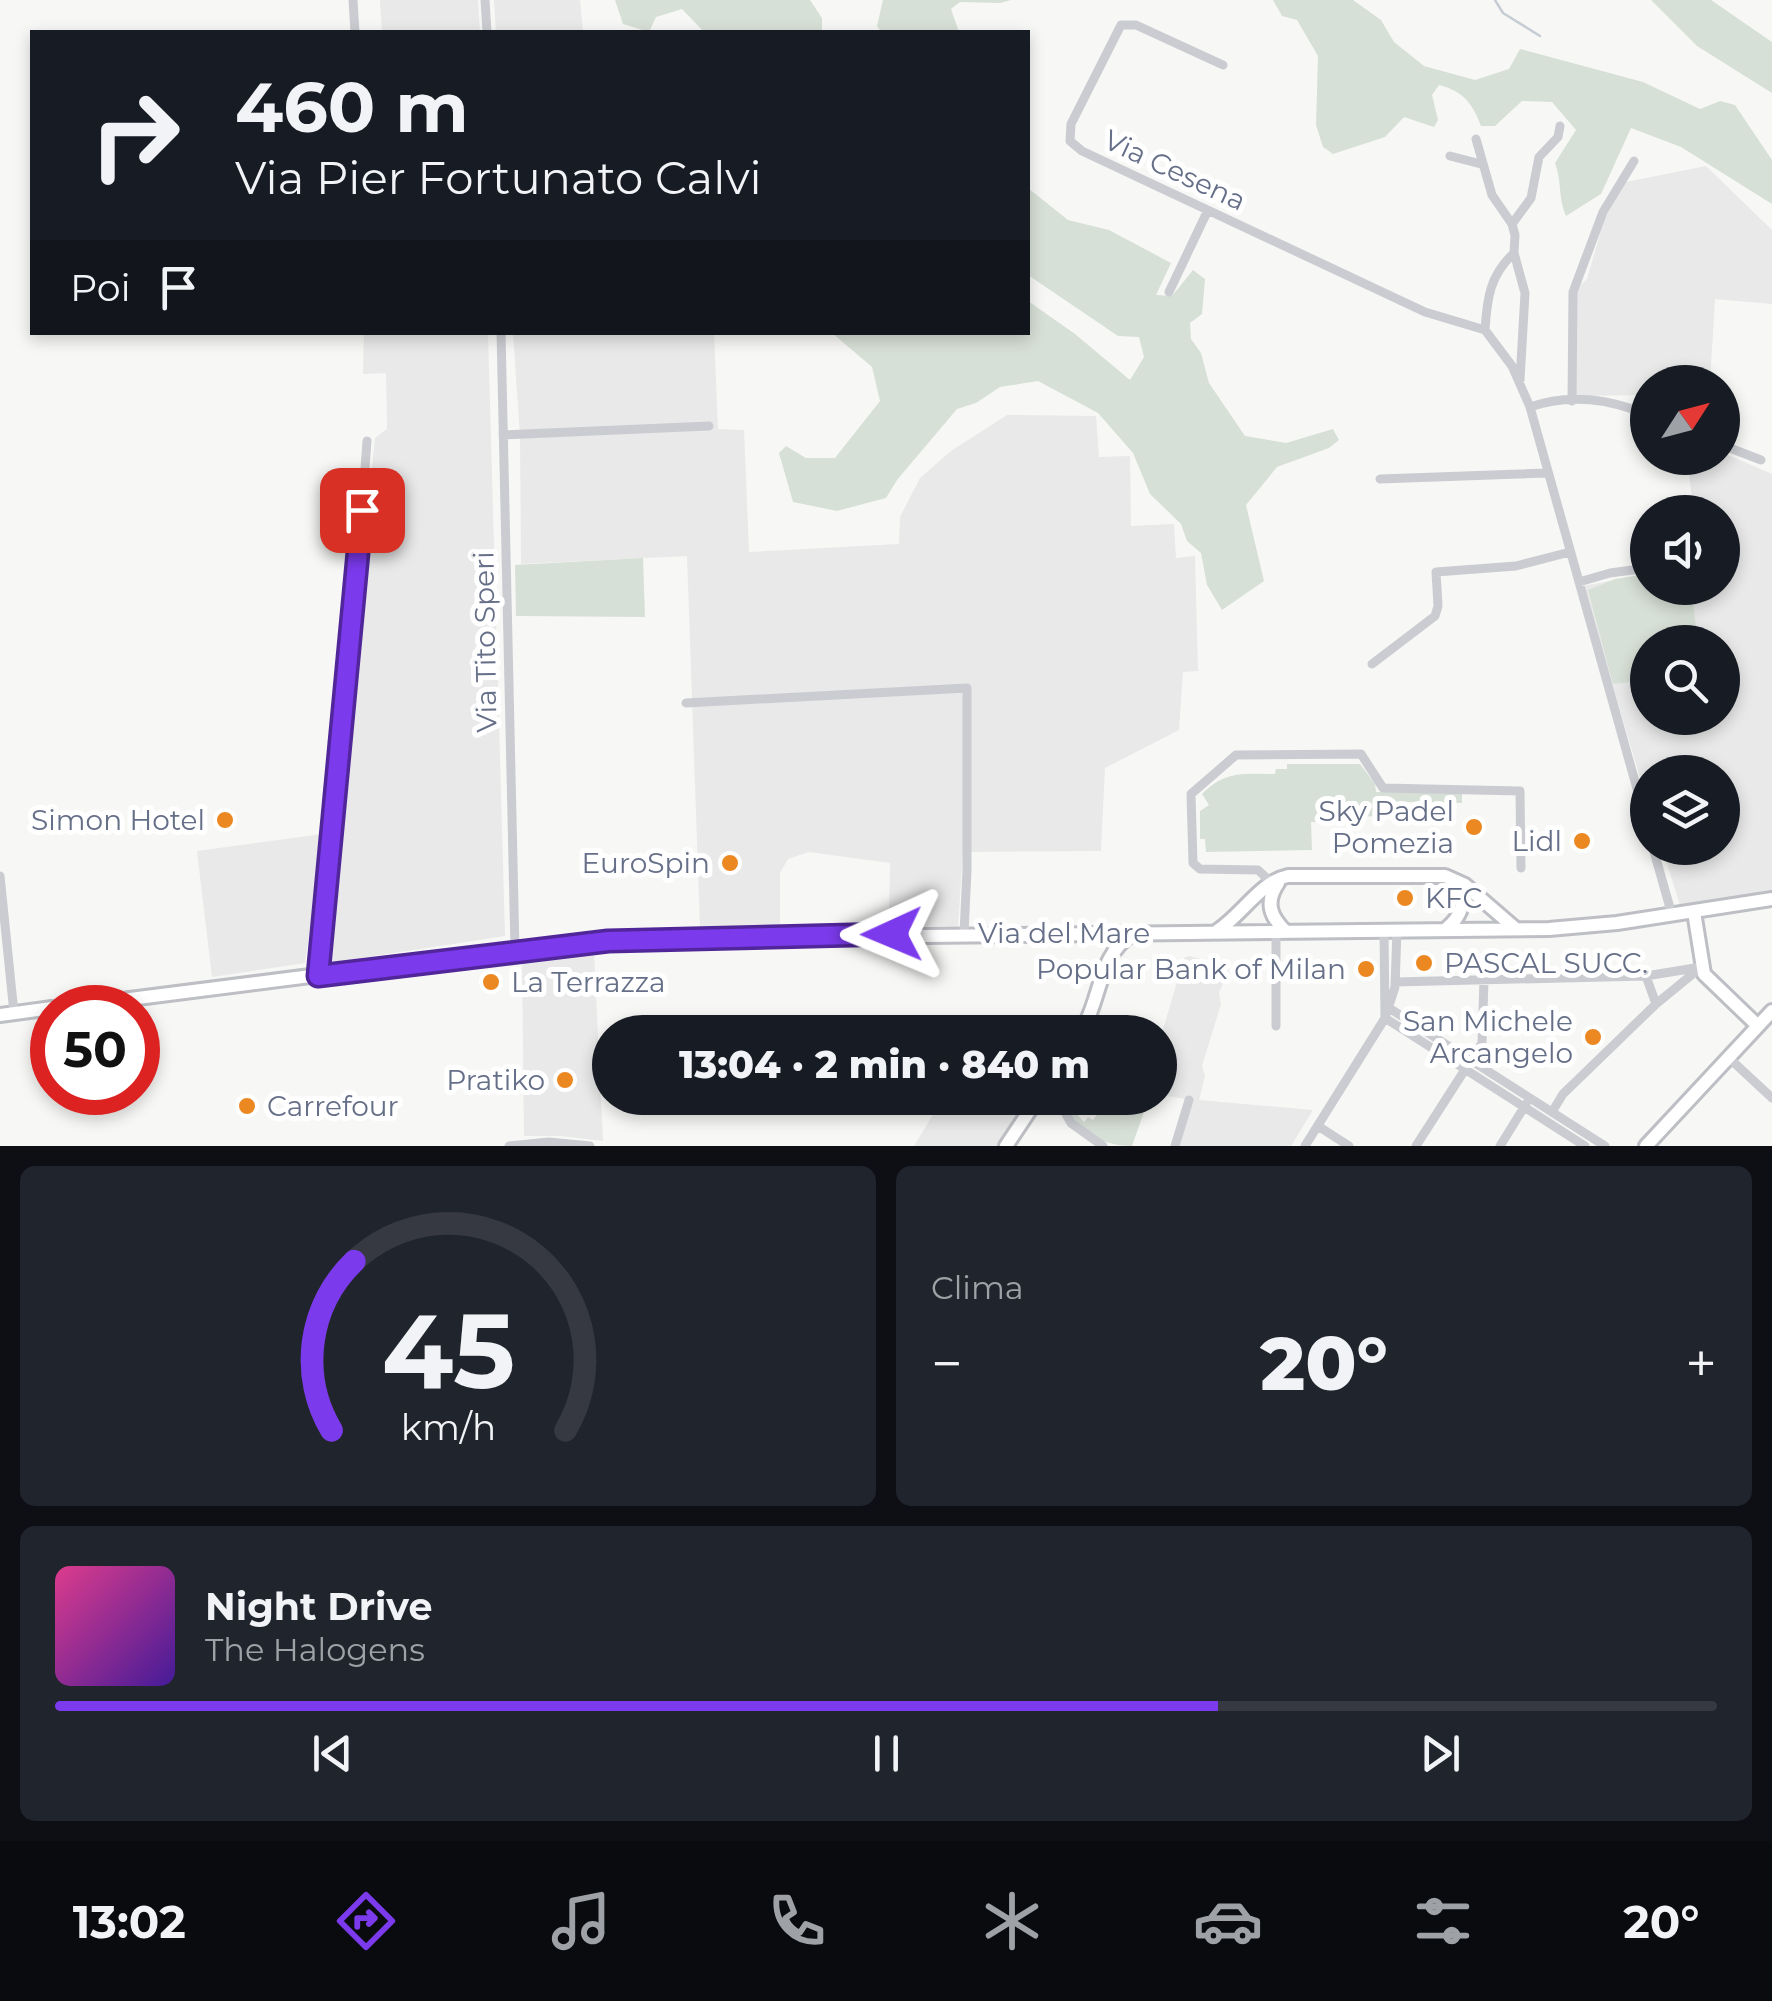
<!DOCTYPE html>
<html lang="it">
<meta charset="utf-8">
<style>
:root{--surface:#171b24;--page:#20242c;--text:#f1f3f6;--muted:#9ea1a6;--line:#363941;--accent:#7c3aed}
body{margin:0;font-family:Montserrat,sans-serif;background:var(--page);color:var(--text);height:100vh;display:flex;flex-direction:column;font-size:38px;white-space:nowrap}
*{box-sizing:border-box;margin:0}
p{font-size:32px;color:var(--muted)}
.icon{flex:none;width:55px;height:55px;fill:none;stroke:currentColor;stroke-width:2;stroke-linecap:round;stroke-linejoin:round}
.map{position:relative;height:1146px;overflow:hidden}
.details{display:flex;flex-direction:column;gap:20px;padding:20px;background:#0d0f14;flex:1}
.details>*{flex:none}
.hud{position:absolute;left:30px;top:30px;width:1000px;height:305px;border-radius:0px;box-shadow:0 5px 15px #0003;background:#171b24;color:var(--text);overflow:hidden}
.needle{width:65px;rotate:54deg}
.buttons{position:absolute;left:1630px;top:365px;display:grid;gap:20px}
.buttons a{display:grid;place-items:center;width:110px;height:110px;border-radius:50%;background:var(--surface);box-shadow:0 5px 15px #0003;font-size:50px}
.speed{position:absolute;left:30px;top:985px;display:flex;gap:20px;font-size:50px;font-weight:700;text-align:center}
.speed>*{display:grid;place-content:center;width:130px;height:130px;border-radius:50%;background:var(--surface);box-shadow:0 5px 15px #0003;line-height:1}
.speed .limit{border:15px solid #d22;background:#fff;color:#111}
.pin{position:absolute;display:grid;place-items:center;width:85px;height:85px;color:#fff;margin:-42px;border-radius:20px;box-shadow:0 5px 15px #0006}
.me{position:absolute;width:110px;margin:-55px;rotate:269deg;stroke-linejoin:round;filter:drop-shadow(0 0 8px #0008)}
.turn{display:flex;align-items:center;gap:35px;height:210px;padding:0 40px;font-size:45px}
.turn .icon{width:130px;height:130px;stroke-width:2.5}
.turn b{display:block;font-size:70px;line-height:85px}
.then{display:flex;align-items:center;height:95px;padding:0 40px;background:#0003;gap:20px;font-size:38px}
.big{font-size:75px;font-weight:800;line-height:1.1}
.details .card{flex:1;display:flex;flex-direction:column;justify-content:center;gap:15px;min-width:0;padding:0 35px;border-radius:15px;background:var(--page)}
.details .dial{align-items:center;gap:0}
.dial svg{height:260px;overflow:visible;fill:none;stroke:var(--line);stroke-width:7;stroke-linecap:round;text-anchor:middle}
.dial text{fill:var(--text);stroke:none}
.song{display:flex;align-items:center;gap:30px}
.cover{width:120px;height:120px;border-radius:15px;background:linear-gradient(135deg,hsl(330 70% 55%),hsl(260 70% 35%))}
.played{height:10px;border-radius:5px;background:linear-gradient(90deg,var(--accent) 70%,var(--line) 70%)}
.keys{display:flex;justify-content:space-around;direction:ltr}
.heat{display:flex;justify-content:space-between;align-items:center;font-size:55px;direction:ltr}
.details .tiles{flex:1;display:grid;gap:20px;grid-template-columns:1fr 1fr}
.card:last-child{grid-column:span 2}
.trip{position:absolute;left:592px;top:1015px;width:585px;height:100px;border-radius:50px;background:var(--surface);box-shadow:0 5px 15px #0003;font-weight:800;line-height:100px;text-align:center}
.dock{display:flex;height:160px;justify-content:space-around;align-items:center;background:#090b0e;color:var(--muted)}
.dock .icon{width:70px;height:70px}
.dock .active{color:var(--accent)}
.dock b{font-size:45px;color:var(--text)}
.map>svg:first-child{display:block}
</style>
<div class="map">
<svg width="1772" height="1146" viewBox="0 0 1772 1146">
<rect width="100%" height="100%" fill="#f7f8f5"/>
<path fill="#e8e9e8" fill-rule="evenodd" d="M 380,0 L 478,0 L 480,32 L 382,32 Z
M 494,0 L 580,0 L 583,32 L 496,32 Z
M 1706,166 L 1772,230 L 1772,304 L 1715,299 L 1710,382 L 1648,382 L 1647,395 L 1576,396 L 1575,290 L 1587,279 L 1604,220 L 1626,182 Z
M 364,333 L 488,333 L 505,936 L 322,964 L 375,438 L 387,429 L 386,373 L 363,374 Z
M 513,333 L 714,333 L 718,429 L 744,430 L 749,552 L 899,544 L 900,517 L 920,478 L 951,451 L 1007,415 L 1096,416 L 1099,457 L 1130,456 L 1131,526 L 1174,524 L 1176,558 L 1195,556 L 1198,671 L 1183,672 L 1179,730 L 1105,768 L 1101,851 L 963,852 L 958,927 L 889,926 L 890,863 L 809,852 L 788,859 L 780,873 L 780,927 L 700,927 L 687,556 L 521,564 L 520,435 Z
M 1723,453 L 1772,474 L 1772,890 L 1680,905 L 1662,848 L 1722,848 L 1722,772 L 1648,772 L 1647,801 L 1583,586 L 1647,574 L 1648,588 L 1722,588 L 1722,512 L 1694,512 L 1687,458 L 1722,458 ZM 1648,642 L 1722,642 L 1722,718 L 1648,718 Z
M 323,834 L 305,963 L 212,977 L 197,851 Z
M 594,953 L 603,1141 L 561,1136 L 524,1136 L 522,959 Z
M 1189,956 L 1200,959 L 1200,965 L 1231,963 L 1219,993 L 1221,1004 L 1202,1066 L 1205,1076 L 1199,1100 L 1313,1110 L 1291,1146 L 1179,1146 L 1192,1100 L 1160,1095 L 1160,1040 L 1184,958 Z
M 943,1098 L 1029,1098 L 998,1146 L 914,1146 Z"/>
<path fill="#d7e0d6" d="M 615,0 L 810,0 L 822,18 L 822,32 L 704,32 L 682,9 L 656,17 L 649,32 L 623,24 Z
M 883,0 L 1011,0 L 1000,3 L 960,2 L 951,9 L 959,32 L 881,32 L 877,26 Z
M 1273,0 L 1353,0 L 1381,20 L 1394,42 L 1424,66 L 1475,80 L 1509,69 L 1520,49 L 1643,82 L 1700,109 L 1720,101 L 1735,105 L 1772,160 L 1772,204 L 1681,147 L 1631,128 L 1601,194 L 1566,216 C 1558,199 1562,181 1555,163 L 1576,130 L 1552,102 L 1522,101 L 1495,126 L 1481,126 C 1473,104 1463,91 1439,85 L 1432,95 L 1438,120 L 1434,127 L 1404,117 L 1385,137 L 1333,154 L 1323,147 L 1316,125 L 1318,56 L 1297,20 L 1282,16 Z
M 1651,0 L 1711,0 L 1772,42 L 1772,93 L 1697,46 Z
M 1028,188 L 1068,220 L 1109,230 L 1171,263 L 1156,295 L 1172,296 L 1193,270 L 1205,279 L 1202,314 L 1190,323 L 1191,339 L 1201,353 L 1209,383 L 1245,436 L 1286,443 L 1333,429 L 1339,440 L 1329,448 L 1277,467 L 1246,505 L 1264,581 L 1222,610 L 1207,585 L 1201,553 L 1187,541 L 1181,524 L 1150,494 L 1133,453 L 1098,413 L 1038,381 L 1000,387 L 976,403 L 957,409 L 897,480 L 886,498 L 837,511 L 793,502 L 779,453 L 786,446 L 806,458 L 835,458 L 880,401 L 872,367 L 832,333 L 1028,332 L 1028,301 L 1075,334 L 1130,380 L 1144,357 L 1139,337 L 1118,336 L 1028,275 Z
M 643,558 L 645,617 L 516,616 L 515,565 Z
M 1647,574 L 1648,588 L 1691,588 L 1698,642 L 1648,642 L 1647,653 L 1638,655 L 1639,668 L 1647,667 L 1647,680 L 1613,684 L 1588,590 L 1615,579 Z
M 1287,764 L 1360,764 L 1375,784 L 1376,792 L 1462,792 L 1462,803 L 1406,802 L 1404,816 L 1322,817 L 1322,822 L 1311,822 L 1312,850 L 1206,852 L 1205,839 L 1200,839 L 1200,811 L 1209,805 L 1202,794 C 1226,770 1243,774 1275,774 L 1276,769 L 1287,769 Z
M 1062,1098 L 1084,1122 L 1088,1117 L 1093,1120 L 1109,1098 L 1149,1098 L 1132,1146 C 1099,1146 1074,1129 1062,1098 Z"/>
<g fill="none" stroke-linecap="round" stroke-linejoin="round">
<path stroke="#c6ccd4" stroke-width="2.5" d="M 1495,0 L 1503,13 L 1540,36"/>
<defs>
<path id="secondary" d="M 1278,883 C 1265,902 1270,916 1285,931
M 1694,912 L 1704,974 L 1758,1026
M 1445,930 C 1462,916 1468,901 1455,881
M 1217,931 C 1242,915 1260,882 1288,876 L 1445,876 L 1465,885 L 1516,929
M 59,1008 L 515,950 L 650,939 L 1549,929 L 1617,923 L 1772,899
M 0,1015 L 52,1008
M 1081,1032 C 1101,1001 1098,954 1133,934
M 1006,1146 L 1038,1098
M 1646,1146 L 1772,1011"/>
</defs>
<use href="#secondary" stroke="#bdbfc5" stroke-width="18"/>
<path stroke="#cbccd1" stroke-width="9" d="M 353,0 L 355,32
M 485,0 L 487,32
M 1223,65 L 1136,25 L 1121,25 L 1071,124 L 1070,141 L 1082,151 L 1425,312 L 1485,330
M 1476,139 L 1492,195 L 1512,224 L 1515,235 L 1514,253 L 1525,293 L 1520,380
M 1450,156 L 1481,164
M 1512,224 L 1531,198 L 1539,157 L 1558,137 L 1560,126
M 1514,253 C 1490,275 1487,298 1485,330 L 1512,366 L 1530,407 L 1648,828
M 1169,292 L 1208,210
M 501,332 L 515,950
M 1572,401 L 1573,292 L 1603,212 L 1634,161
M 1530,407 C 1569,393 1611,399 1648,415
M 503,435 L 709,426
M 1722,445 L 1761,460
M 1380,479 L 1547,473
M 1722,560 L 1725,560
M 1579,582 L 1610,573 L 1648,568
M 1372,664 L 1435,616 L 1438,606 L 1436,572 L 1516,566 L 1570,552
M 686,703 L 967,688 L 967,870 L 964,933
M 1653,848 L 1672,915
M 0,876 L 14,1013
M 1271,882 L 1258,870 L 1200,869 L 1193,863 L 1191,794 L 1236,755 L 1361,754 L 1383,788 L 1520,791 L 1521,868
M 1384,930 L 1385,1018 L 1585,1146
M 1276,931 L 1276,1026
M 1646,976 L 1656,1004
M 318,977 L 357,578 L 367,441
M 1395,982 L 1646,976 L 1701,967
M 1389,1008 L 1605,1146
M 1729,1058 L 1772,1098
M 1057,1098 L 1071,1123 L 1103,1146
M 1552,1112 L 1563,1094 L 1656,1004 L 1700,968
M 1318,1126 L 1349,1146
M 509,1146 L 549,1142 L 590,1146
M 1175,1146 L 1189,1100
M 1305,1146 L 1385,1018 L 1395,987 L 1397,930
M 1416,1146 L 1482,1043 L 1484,980
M 1500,1146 L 1526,1104"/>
<use href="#secondary" stroke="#fff" stroke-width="12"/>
</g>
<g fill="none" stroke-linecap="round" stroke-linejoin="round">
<defs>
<path id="route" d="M 362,510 L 318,976 L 608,941 L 892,934"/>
</defs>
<use href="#route" stroke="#51269a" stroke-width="25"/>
<use href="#route" stroke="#7c3aed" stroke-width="18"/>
</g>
<g fill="#eb8822" stroke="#fff" stroke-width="4">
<circle cx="225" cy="820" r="10"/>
<circle cx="1474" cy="827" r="10"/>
<circle cx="1582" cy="841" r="10"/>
<circle cx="730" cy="863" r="10"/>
<circle cx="1405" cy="898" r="10"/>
<circle cx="1424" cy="963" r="10"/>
<circle cx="1366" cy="969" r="10"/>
<circle cx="491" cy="982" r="10"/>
<circle cx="1593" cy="1037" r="10"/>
<circle cx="565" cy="1080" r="10"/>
<circle cx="247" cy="1106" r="10"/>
</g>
<g text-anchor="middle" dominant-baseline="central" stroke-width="10" stroke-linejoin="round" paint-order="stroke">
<g font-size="28" fill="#666f88" stroke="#fff">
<text transform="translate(1175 170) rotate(25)">Via Cesena</text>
<text transform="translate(485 642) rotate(-91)">Via Tito Speri</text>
<text x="1064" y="933">Via del Mare</text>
</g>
<g font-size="28" fill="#666f88" stroke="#fff" text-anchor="end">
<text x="1454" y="811">Sky Padel<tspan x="1454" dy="32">Pomezia</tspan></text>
<text x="205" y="820">Simon Hotel</text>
<text x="1562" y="841">Lidl</text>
<text x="710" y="863">EuroSpin</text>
<text x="1425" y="898" text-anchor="start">KFC</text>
<text x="1444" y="963" text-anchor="start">PASCAL SUCC.</text>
<text x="1346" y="969">Popular Bank of Milan</text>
<text x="511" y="982" text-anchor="start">La Terrazza</text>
<text x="1573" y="1021">San Michele<tspan x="1573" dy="32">Arcangelo</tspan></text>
<text x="545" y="1080">Pratiko</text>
<text x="267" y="1106" text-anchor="start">Carrefour</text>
</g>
</g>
</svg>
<div class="buttons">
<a><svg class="needle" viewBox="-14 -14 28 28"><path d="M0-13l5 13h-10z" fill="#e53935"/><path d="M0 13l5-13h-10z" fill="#9ea1a6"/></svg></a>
<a><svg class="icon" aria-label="sound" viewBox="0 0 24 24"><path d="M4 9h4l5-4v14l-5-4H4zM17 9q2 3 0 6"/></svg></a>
<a><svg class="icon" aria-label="search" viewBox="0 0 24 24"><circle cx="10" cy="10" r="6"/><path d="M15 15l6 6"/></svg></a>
<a><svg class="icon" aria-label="layers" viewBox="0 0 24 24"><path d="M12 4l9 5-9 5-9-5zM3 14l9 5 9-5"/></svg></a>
</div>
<div class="speed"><div class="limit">50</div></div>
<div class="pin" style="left:362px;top:510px;background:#d93025"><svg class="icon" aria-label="arrive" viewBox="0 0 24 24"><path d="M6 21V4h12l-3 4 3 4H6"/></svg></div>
<svg class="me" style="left:892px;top:934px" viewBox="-20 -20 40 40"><path d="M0-17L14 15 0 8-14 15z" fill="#7c3aed" stroke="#fff" stroke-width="4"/></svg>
<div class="trip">13:04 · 2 min · 840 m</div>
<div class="hud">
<div class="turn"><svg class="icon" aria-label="right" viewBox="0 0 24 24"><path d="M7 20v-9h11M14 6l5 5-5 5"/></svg><div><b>460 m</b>Via Pier Fortunato Calvi</div></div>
<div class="then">Poi<svg class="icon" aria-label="arrive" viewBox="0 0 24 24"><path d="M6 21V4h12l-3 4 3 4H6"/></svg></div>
</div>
</div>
<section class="details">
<div class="tiles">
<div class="card dial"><svg viewBox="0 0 100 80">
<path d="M14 69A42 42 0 1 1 86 69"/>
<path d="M14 69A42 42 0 0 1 21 17" stroke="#7c3aed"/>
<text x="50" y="56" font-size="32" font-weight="700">45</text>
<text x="50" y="72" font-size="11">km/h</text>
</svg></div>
<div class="card"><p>Clima</p>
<div class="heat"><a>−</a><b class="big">20°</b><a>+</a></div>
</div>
<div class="card">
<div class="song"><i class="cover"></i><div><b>Night Drive</b><p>The Halogens</p></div></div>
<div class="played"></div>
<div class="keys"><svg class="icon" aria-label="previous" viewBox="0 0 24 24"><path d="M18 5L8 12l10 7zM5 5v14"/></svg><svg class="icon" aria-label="pause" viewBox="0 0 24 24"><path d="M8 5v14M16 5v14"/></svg><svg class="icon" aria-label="next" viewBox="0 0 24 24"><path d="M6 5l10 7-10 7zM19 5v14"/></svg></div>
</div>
</div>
</section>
<nav class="dock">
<b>13:02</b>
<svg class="icon active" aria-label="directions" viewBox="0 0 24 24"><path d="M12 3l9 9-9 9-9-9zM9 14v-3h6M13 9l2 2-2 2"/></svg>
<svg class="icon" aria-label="music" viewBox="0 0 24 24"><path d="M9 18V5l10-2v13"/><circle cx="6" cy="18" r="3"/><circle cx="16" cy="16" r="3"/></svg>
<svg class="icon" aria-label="phone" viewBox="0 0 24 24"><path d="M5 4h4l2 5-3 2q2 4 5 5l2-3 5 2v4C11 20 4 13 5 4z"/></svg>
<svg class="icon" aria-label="climate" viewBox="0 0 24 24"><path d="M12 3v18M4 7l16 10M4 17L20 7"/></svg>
<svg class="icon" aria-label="car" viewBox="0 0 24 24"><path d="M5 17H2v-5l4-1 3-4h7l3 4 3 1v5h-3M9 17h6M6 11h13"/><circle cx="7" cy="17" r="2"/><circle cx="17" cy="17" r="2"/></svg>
<svg class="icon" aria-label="filters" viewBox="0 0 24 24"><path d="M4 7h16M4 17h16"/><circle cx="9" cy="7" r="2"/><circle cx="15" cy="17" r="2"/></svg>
<b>20°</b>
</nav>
